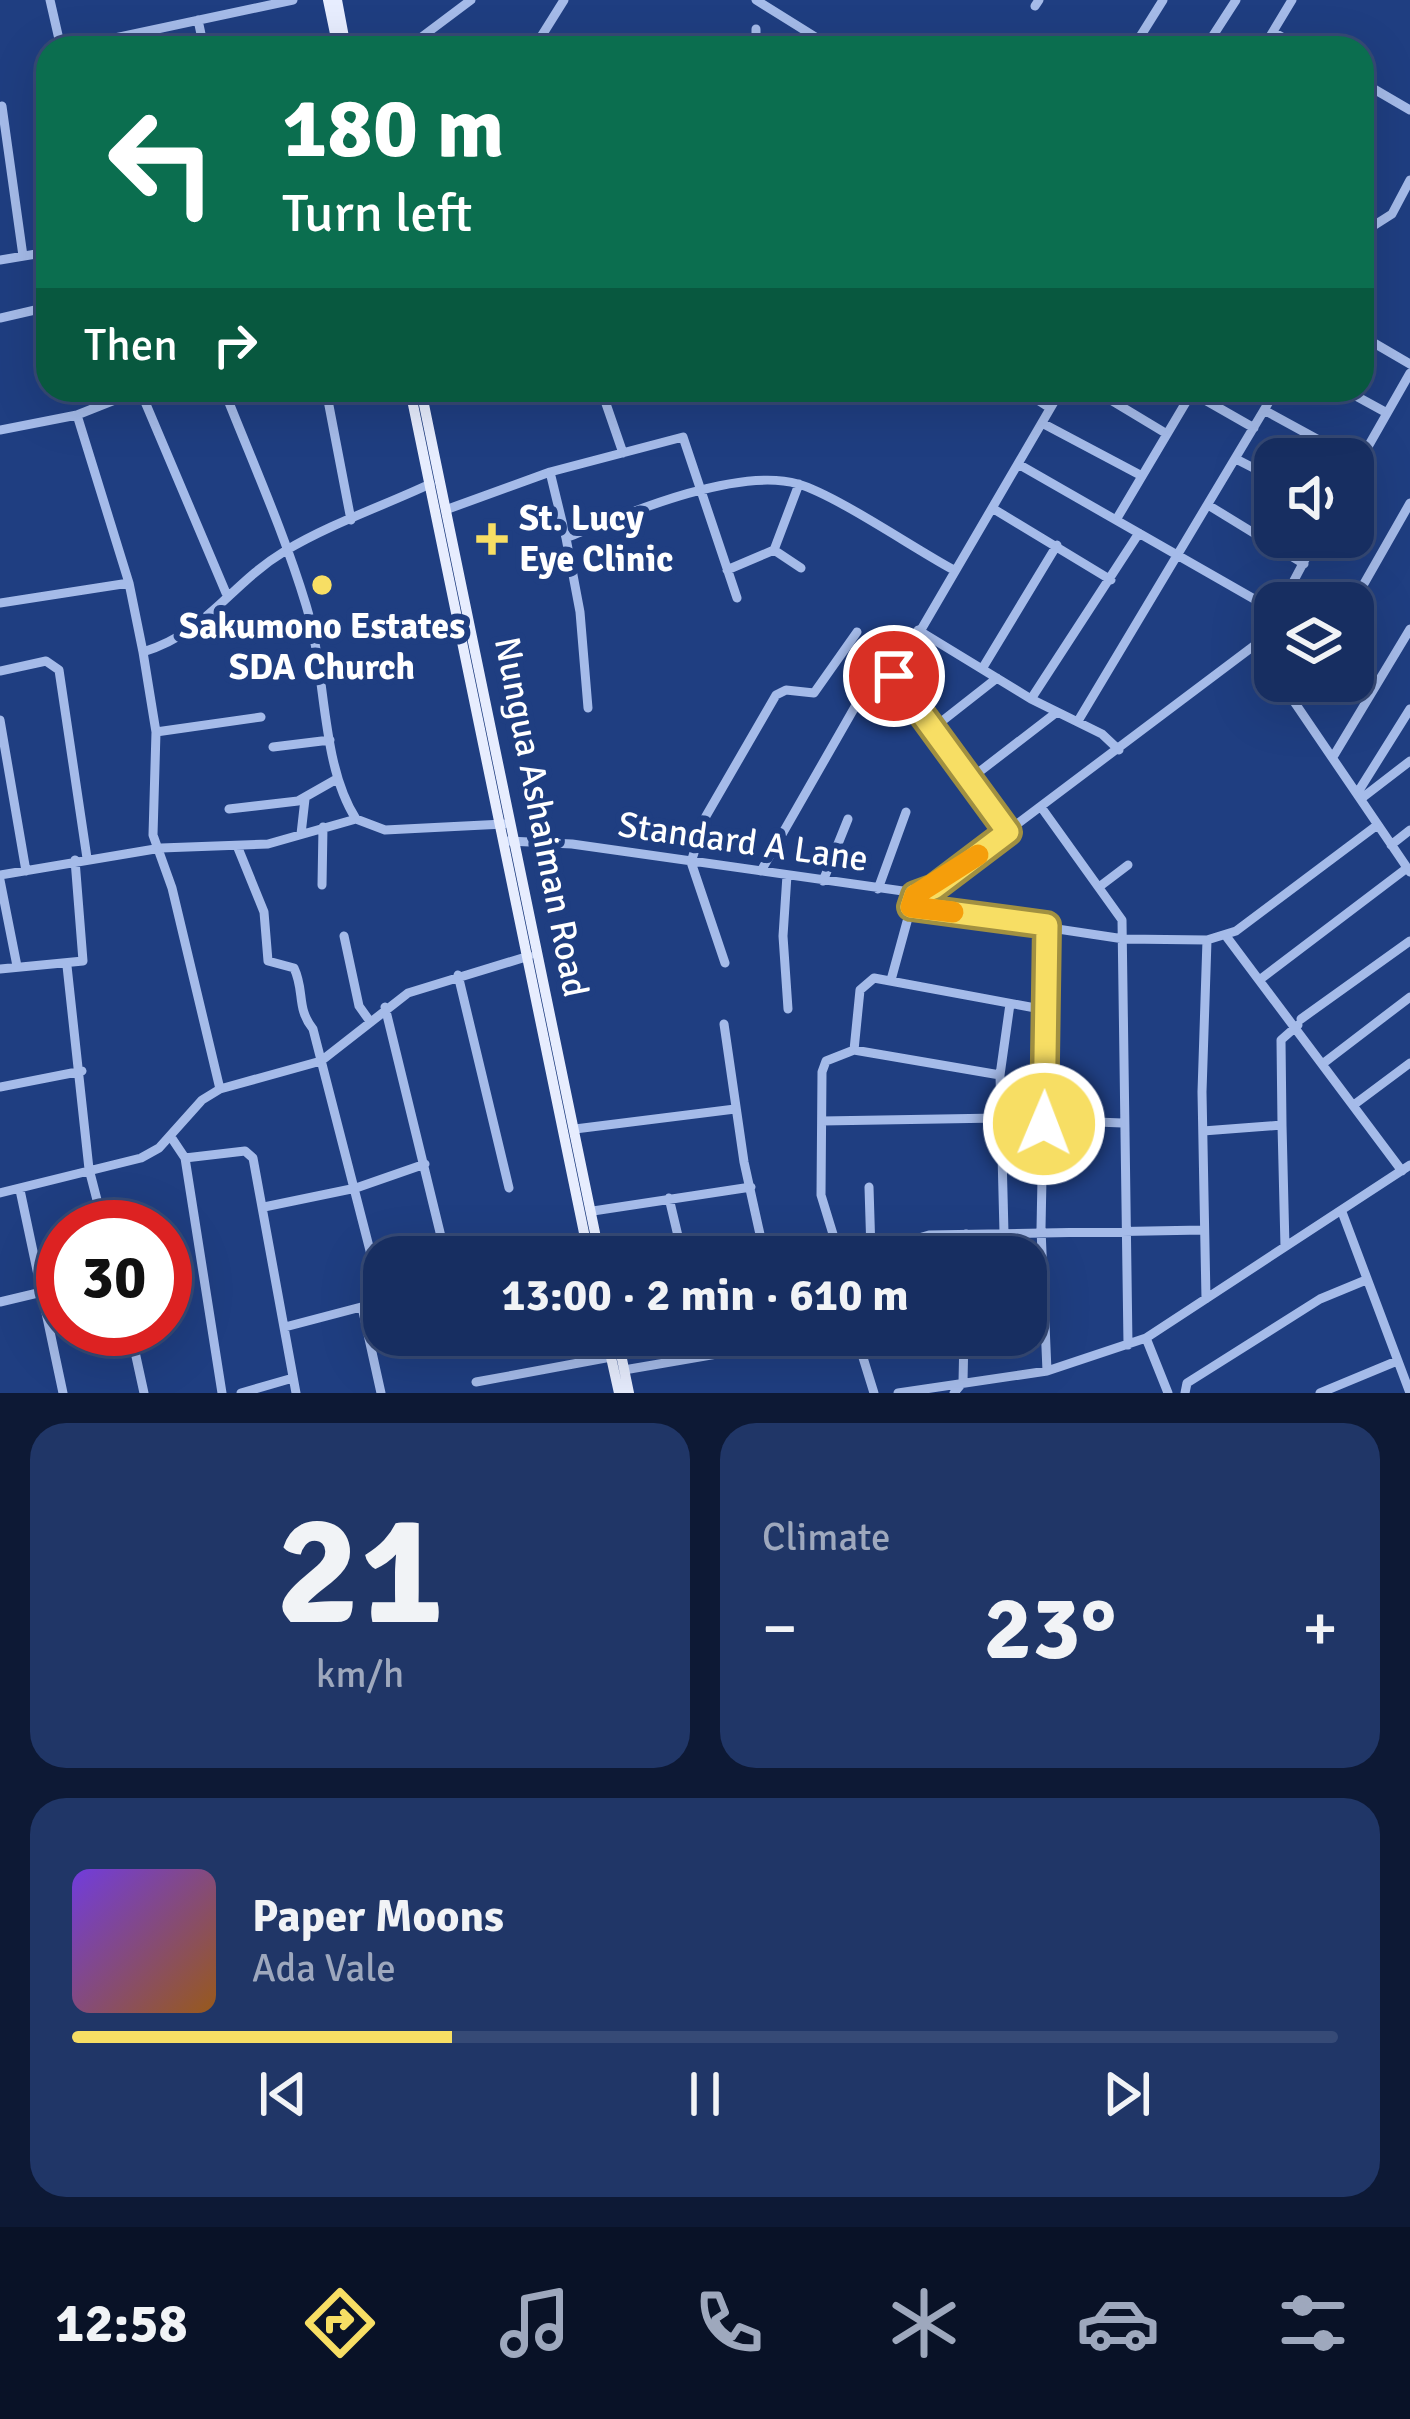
<!DOCTYPE html>
<meta charset="utf-8">
<style>
:root{--surface:#172e61;--page:#203667;--text:#f1f3f6;--muted:#9ea8bd;--line:#364a76;--accent:#f7de64}
body{margin:0;font-family:Signika,sans-serif;background:var(--page);color:var(--text);height:100vh;display:flex;flex-direction:column;font-size:45px;white-space:nowrap}
*{box-sizing:border-box;margin:0}
p{font-size:39px;color:var(--muted)}
.icon{flex:none;width:66px;height:66px;fill:none;stroke:currentColor;stroke-width:2;stroke-linecap:round;stroke-linejoin:round}
.map{position:relative;height:1393px;overflow:hidden}
.side{display:flex;flex-direction:column;gap:30px;padding:30px;background:#0d1935;flex:1}
.side>*{flex:none}
.hud{position:absolute;left:36px;top:36px;width:1338px;height:366px;border-radius:36px;box-shadow:0 12px 48px #0002,0 0 0 3px var(--line);background:#0b6e4f;color:#fff;overflow:hidden}
.controls{position:absolute;left:1254px;top:438px;display:grid;gap:24px}
.controls a{display:grid;place-items:center;width:120px;height:120px;border-radius:24px;background:var(--surface);box-shadow:0 12px 48px #0002,0 0 0 3px var(--line);font-size:60px}
.speed{position:absolute;left:36px;top:1200px;display:flex;gap:24px;font-size:60px;font-weight:700;text-align:center}
.speed>*{display:grid;place-content:center;width:156px;height:156px;border-radius:50%;background:var(--surface);box-shadow:0 12px 48px #0002,0 0 0 3px var(--line);line-height:1}
.speed .limit{border:18px solid #d22;background:#fff;color:#111}
.pin{position:absolute;display:grid;place-items:center;width:102px;height:102px;color:#fff;margin:-51px;border:6px solid #fff;border-radius:50%;box-shadow:0 3px 12px #0007}
.me{position:absolute;width:132px;margin:-66px;rotate:1deg;stroke-linejoin:round;filter:drop-shadow(0 0 9px #0008)}
.turn{display:flex;align-items:center;gap:42px;height:252px;padding:0 48px;font-size:54px}
.turn .icon{width:156px;height:156px;stroke-width:2.5}
.turn b{display:block;font-size:84px;line-height:102px}
.then{display:flex;align-items:center;height:114px;padding:0 48px;background:#0003;gap:24px;font-size:45px}
.big{font-size:90px;font-weight:800;line-height:1.1}
.side .card{flex:1;display:flex;flex-direction:column;justify-content:center;gap:18px;min-width:0;padding:0 42px;border-radius:36px;background:var(--page)}
.side .dial{align-items:center;gap:0}
.dial b{font-size:156px;line-height:1}
.song{display:flex;align-items:center;gap:36px}
.cover{width:144px;height:144px;border-radius:18px;background:linear-gradient(135deg,hsl(260 70% 55%),hsl(30 70% 35%))}
.played{height:12px;border-radius:6px;background:linear-gradient(90deg,var(--accent) 30%,var(--line) 30%)}
.keys{display:flex;justify-content:space-around;direction:ltr}
.heat{display:flex;justify-content:space-between;align-items:center;font-size:66px;direction:ltr}
.side .tiles{flex:1;display:grid;gap:30px;grid-template-columns:1fr 1fr}
.card:last-child{grid-column:span 2}
.trip{position:absolute;left:363px;top:1236px;width:684px;height:120px;border-radius:36px;background:var(--surface);box-shadow:0 12px 48px #0002,0 0 0 3px var(--line);font-weight:800;line-height:120px;text-align:center}
.tab-bar{display:flex;height:192px;justify-content:space-around;align-items:center;background:#091227;color:var(--muted)}
.tab-bar .icon{width:84px;height:84px}
.tab-bar .selected{color:var(--accent)}
.tab-bar b{font-size:54px;color:var(--text)}
.map>svg:first-child{display:block}
</style>
<div class="map">
<svg width="1410" height="1393" viewBox="0 0 1410 1393">
<rect width="100%" height="100%" fill="#1f3e81"/>
<g fill="none" stroke-linecap="round" stroke-linejoin="round">
<path stroke="#a5bbe9" stroke-width="9" d="M 50,0 L 61,48
M 756,0 L 833,48
M 1035,6 L 1039,0
M 198,20 L 204,48
M 756,29 L 756,48
M 1273,32 L 1301,48
M 68,48 L 293,0
M 407,48 L 471,0
M 534,48 L 564,0
M 1133,48 L 1163,0
M 1205,48 L 1236,0
M 1263,48 L 1292,0
M 1362,82 L 1410,110
M 2,106 L 23,256
M 1362,223 L 1370,228 L 1392,214 L 1410,180
M 0,260 L 48,252
M 0,318 L 48,307
M 1362,336 L 1410,364
M 140,390 L 226,593
M 224,390 C 252,461 284,532 306,605 C 327,673 320,763 356,819 L 385,830 L 504,824
M 326,390 L 351,520
M 1022,390 L 1050,408
M 1094,390 L 1167,434
M 1345,390 L 1387,413
M 1191,392 L 1254,428
M 603,395 L 623,453
M 1264,410 L 1359,462
M 77,415 L 140,390
M 1042,423 L 1142,476
M 0,430 L 77,415 L 129,583 L 143,652 L 156,732 L 153,835 L 172,888 L 220,1089
M 1236,459 L 1275,479
M 1018,464 L 1275,611
M 550,472 L 683,437 L 737,598
M 1353,473 L 1410,373
M 1208,505 L 1304,564
M 992,508 L 1111,580
M 448,509 L 550,472 L 566,538 C 623,515 737,466 798,484 C 836,495 913,548 952,569
M 1116,520 L 1192,392
M 566,538 L 580,612 L 588,708
M 774,550 L 799,484
M 727,570 L 774,550 L 801,568
M 0,603 L 129,583
M 1282,603 L 1317,537
M 1353,603 L 1410,503
M 918,630 L 1031,699 L 1102,734 L 1119,750
M 1255,645 L 1275,673
M 143,652 C 208,632 229,585 285,551 C 330,524 383,506 430,484
M 982,669 L 1057,545
M 0,671 L 46,661 L 59,670 L 87,858
M 1280,681 L 1410,872
M 1031,699 L 1139,533
M 1295,702 L 1307,681
M 0,720 L 26,871
M 1078,721 L 1276,390
M 932,729 L 997,678
M 156,732 L 261,717
M 273,747 L 330,740
M 1333,757 L 1410,629
M 970,779 L 1057,712
M 1358,792 L 1410,709
M 1362,798 L 1410,761
M 1041,807 L 1122,920 L 1128,1345
M 229,809 L 298,801 L 335,780
M 1008,833 L 894,676 L 1061,390
M 301,834 L 305,799
M 508,841 L 572,844 L 924,894 L 1255,645 L 1275,615
M 1391,845 L 1410,830
M 238,848 L 264,912 L 268,961 L 294,968 C 305,991 296,1008 313,1029 L 383,1301
M 761,871 L 856,705
M 0,875 L 161,848 L 268,844 L 356,819
M 787,875 L 783,936 L 788,1009
M 0,880 L 17,966
M 823,881 L 848,819
M 322,885 L 323,827
M 1099,887 L 1128,865
M 878,889 L 906,812
M 915,895 L 911,907 L 1124,939 L 1207,940 L 1236,931 L 1376,826
M 1047,925 L 1041,1229 L 1047,1371
M 344,936 L 359,1006 L 369,1020
M 1226,936 L 1402,1171
M 725,963 L 691,862 L 706,816 L 776,695 L 786,690 L 814,693 L 857,632
M 67,966 L 89,1169 L 104,1227
M 0,969 L 83,961 L 75,860
M 458,975 L 509,1188
M 1262,978 L 1407,868
M 891,980 L 911,907
M 385,1007 L 446,1257
M 1301,1019 L 1410,941
M 724,1024 L 744,1162 L 765,1257
M 854,1050 L 860,990 L 874,978 L 1046,1010
M 1325,1062 L 1410,997
M 1000,1075 L 1010,1004
M 0,1087 L 82,1071
M 1355,1104 L 1410,1063
M 822,1121 L 999,1118 L 1122,1123
M 1282,1125 L 1285,1247
M 575,1129 L 735,1109
M 1203,1131 L 1282,1125 L 1281,1040 L 1298,1025
M 171,1137 L 185,1158 L 222,1393
M 185,1158 L 245,1151 L 253,1158 L 296,1393
M 869,1187 L 871,1252
M 20,1190 L 63,1393
M 0,1193 L 141,1158 L 159,1148 L 202,1100 L 220,1089 L 321,1061 L 408,993 L 529,956
M 669,1198 L 683,1257
M 264,1207 L 356,1188 L 425,1164
M 593,1211 L 751,1187
M 1342,1212 L 1410,1393
M 840,1257 L 821,1195 L 822,1072 L 826,1061 L 854,1050 L 1000,1075 L 1004,1233
M 855,1257 L 929,1235 L 1203,1230
M 966,1257 L 966,1234
M 1206,1299 L 1202,1092 L 1207,940
M 0,1302 L 42,1292
M 362,1307 L 381,1393
M 285,1327 L 384,1301
M 130,1329 L 144,1393
M 856,1335 L 874,1393
M 1146,1338 L 1168,1393
M 624,1370 L 828,1335
M 476,1382 L 611,1357
M 241,1393 L 293,1378
M 898,1393 L 1047,1371 L 1146,1338 L 1410,1165
M 954,1393 L 963,1382 L 964,1335
M 1185,1393 L 1187,1383 L 1320,1299 L 1366,1280
M 1320,1393 L 1397,1361"/>
<path stroke="#e7edfe" stroke-width="10" d="M 328,0 L 338,48
M 337,0 L 346,48
M 410,390 L 589,1257
M 421,390 L 600,1257
M 606,1335 L 619,1393
M 617,1335 L 629,1393"/>
</g>
<g fill="none" stroke-linecap="round" stroke-linejoin="round">
<defs>
<path id="route" d="M 894,676 L 1008,832 L 934,888 L 915,895 L 911,907 L 1047,925 L 1044,1124"/>
</defs>
<use href="#route" stroke="#a19041" stroke-width="30"/>
<use href="#route" stroke="#f7de64" stroke-width="21"/>
<path stroke="#f59e0b" stroke-width="21" d="M 953,912 L 911,907 L 915,895 L 978,855"/>
</g>
<g fill="#f7de64" stroke="#1f3e81" stroke-width="4.5">
<path d="M486 521h12v12h12v12h-12v12h-12v-12h-12v-12h12z"/>
<circle cx="322" cy="585" r="12"/>
</g>
<g text-anchor="middle" dominant-baseline="central" stroke-width="12" stroke-linejoin="round" paint-order="stroke">
<g font-size="36" font-weight="bold" fill="#fff" stroke="#1f3e81" text-anchor="start">
<text x="519" y="518">St. Lucy<tspan x="519" dy="41">Eye Clinic</tspan></text>
<text x="322" y="626" text-anchor="middle">Sakumono Estates<tspan x="322" dy="41">SDA Church</tspan></text>
</g>
<g font-size="36" fill="#fff" stroke="#1f3e81">
<text transform="translate(541 817) rotate(79)">Nungua Ashaiman Road</text>
<text transform="translate(743 842) rotate(8)">Standard A Lane</text>
</g>
</g>
</svg>
<div class="controls">
<a><svg class="icon" aria-label="sound" viewBox="0 0 24 24"><path d="M4 9h4l5-4v14l-5-4H4zM17 9q2 3 0 6"/></svg></a>
<a><svg class="icon" aria-label="layers" viewBox="0 0 24 24"><path d="M12 4l9 5-9 5-9-5zM3 14l9 5 9-5"/></svg></a>
</div>
<div class="speed"><div class="limit">30</div></div>
<div class="pin" style="left:894px;top:676px;background:#d93025"><svg class="icon" aria-label="arrive" viewBox="0 0 24 24"><path d="M6 21V4h12l-3 4 3 4H6"/></svg></div>
<svg class="me" style="left:1044px;top:1124px" viewBox="-20 -20 40 40"><circle r="17" fill="#f7de64" stroke="#fff" stroke-width="3"/><path d="M0-11L8 9 0 5-8 9z" fill="#fff"/></svg>
<div class="trip">13:00 · 2 min · 610 m</div>
<div class="hud">
<div class="turn"><svg class="icon" aria-label="left" viewBox="0 0 24 24"><path d="M17 20v-9H6M10 6l-5 5 5 5"/></svg><div><b>180 m</b>Turn left</div></div>
<div class="then">Then<svg class="icon" aria-label="right" viewBox="0 0 24 24"><path d="M7 20v-9h11M14 6l5 5-5 5"/></svg></div>
</div>
</div>
<section class="side">
<div class="tiles">
<div class="card dial"><b>21</b><p>km/h</p></div>
<div class="card"><p>Climate</p>
<div class="heat"><a>−</a><b class="big">23°</b><a>+</a></div>
</div>
<div class="card">
<div class="song"><i class="cover"></i><div><b>Paper Moons</b><p>Ada Vale</p></div></div>
<div class="played"></div>
<div class="keys"><svg class="icon" aria-label="previous" viewBox="0 0 24 24"><path d="M18 5L8 12l10 7zM5 5v14"/></svg><svg class="icon" aria-label="pause" viewBox="0 0 24 24"><path d="M8 5v14M16 5v14"/></svg><svg class="icon" aria-label="next" viewBox="0 0 24 24"><path d="M6 5l10 7-10 7zM19 5v14"/></svg></div>
</div>
</div>
</section>
<nav class="tab-bar">
<b>12:58</b>
<svg class="icon selected" aria-label="directions" viewBox="0 0 24 24"><path d="M12 3l9 9-9 9-9-9zM9 14v-3h6M13 9l2 2-2 2"/></svg>
<svg class="icon" aria-label="music" viewBox="0 0 24 24"><path d="M9 18V5l10-2v13"/><circle cx="6" cy="18" r="3"/><circle cx="16" cy="16" r="3"/></svg>
<svg class="icon" aria-label="phone" viewBox="0 0 24 24"><path d="M5 4h4l2 5-3 2q2 4 5 5l2-3 5 2v4C11 20 4 13 5 4z"/></svg>
<svg class="icon" aria-label="climate" viewBox="0 0 24 24"><path d="M12 3v18M4 7l16 10M4 17L20 7"/></svg>
<svg class="icon" aria-label="car" viewBox="0 0 24 24"><path d="M5 17H2v-5l4-1 3-4h7l3 4 3 1v5h-3M9 17h6M6 11h13"/><circle cx="7" cy="17" r="2"/><circle cx="17" cy="17" r="2"/></svg>
<svg class="icon" aria-label="filters" viewBox="0 0 24 24"><path d="M4 7h16M4 17h16"/><circle cx="9" cy="7" r="2"/><circle cx="15" cy="17" r="2"/></svg>
</nav>
